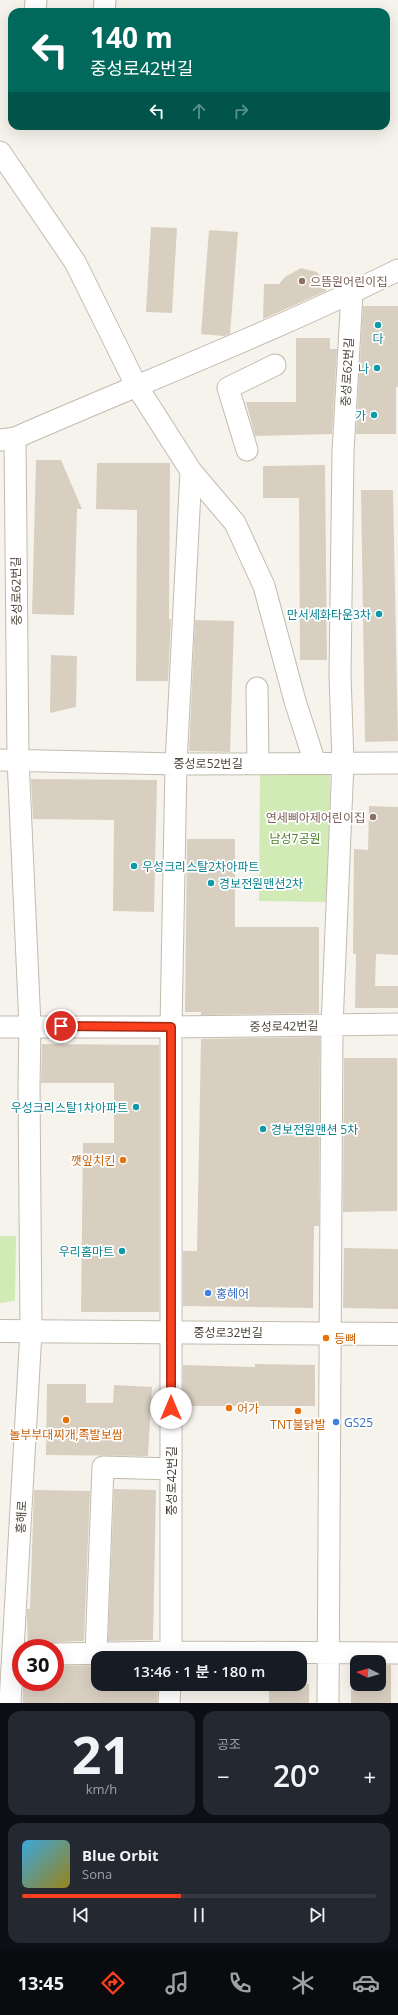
<!DOCTYPE html>
<html lang="ko">
<meta charset="utf-8">
<style>
:root{--surface:#171b24;--page:#242831;--text:#f1f3f6;--muted:#9ea1a6;--line:#363941;--accent:#fc3f1d}
body{margin:0;font-family:"Open Sans","Noto Sans KR",sans-serif;background:var(--page);color:var(--text);height:100vh;display:flex;flex-direction:column;font-size:15px;white-space:nowrap}
*{box-sizing:border-box;margin:0}
p{font-size:13px;color:var(--muted)}
.icon{flex:none;width:22px;height:22px;fill:none;stroke:currentColor;stroke-width:2;stroke-linecap:round;stroke-linejoin:round}
.map{position:relative;height:1703px;overflow:hidden}
.side{display:flex;flex-direction:column;gap:8px;padding:8px;background:#0d0f14;flex:1}
.side>*{flex:none}
.hud{position:absolute;left:8px;top:8px;width:382px;height:122px;border-radius:12px;box-shadow:0 4px 16px #0002;background:#00695c;color:#fff;overflow:hidden}
.needle{width:26px;rotate:275deg}
.tools{position:absolute;left:350px;top:1655px;display:grid;gap:8px}
.tools a{display:grid;place-items:center;width:36px;height:36px;border-radius:8px;background:var(--surface);box-shadow:0 4px 16px #0002;font-size:20px}
.speed{position:absolute;left:12px;top:1639px;display:flex;gap:8px;font-size:20px;font-weight:700;text-align:center}
.speed>*{display:grid;place-content:center;width:52px;height:52px;border-radius:50%;background:var(--surface);box-shadow:0 4px 16px #0002;line-height:1}
.speed .limit{border:6px solid #d22;background:#fff;color:#111}
.pin{position:absolute;display:grid;place-items:center;width:34px;height:34px;color:#fff;margin:-17px;border:2px solid #fff;border-radius:50%;box-shadow:0 1px 4px #0007}
.me{position:absolute;width:44px;margin:-22px;rotate:0deg;stroke-linejoin:round;filter:drop-shadow(0 0 3px #0008)}
.turn{display:flex;align-items:center;gap:14px;height:84px;padding:0 16px;font-size:18px}
.turn .icon{width:52px;height:52px;stroke-width:2.5}
.turn b{display:block;font-size:28px;line-height:34px}
.lanes{display:flex;align-items:center;height:38px;padding:0 16px;background:#0003;justify-content:center;gap:20px;direction:ltr}
.lanes .off{opacity:.35}
.big{font-size:30px;font-weight:600;line-height:1.1}
.side .widget{flex:1;display:flex;flex-direction:column;justify-content:center;gap:6px;min-width:0;padding:0 14px;border-radius:12px;background:var(--page)}
.side .dial{align-items:center;gap:0}
.dial b{font-size:52px;line-height:1}
.song{display:flex;align-items:center;gap:12px}
.cover{width:48px;height:48px;border-radius:6px;background:linear-gradient(135deg,hsl(200 70% 55%),hsl(50 70% 35%))}
.played{height:4px;border-radius:2px;background:linear-gradient(90deg,var(--accent) 45%,var(--line) 45%)}
.keys{display:flex;justify-content:space-around;direction:ltr}
.heat{display:flex;justify-content:space-between;align-items:center;font-size:22px;direction:ltr}
.side .tiles{flex:1;display:grid;gap:8px;grid-template-columns:1fr 1fr}
.widget:last-child{grid-column:span 2}
.trip{position:absolute;left:91px;top:1651px;width:216px;height:40px;border-radius:12px;background:var(--surface);box-shadow:0 4px 16px #0002;font-weight:600;line-height:40px;text-align:center}
.dock{display:flex;height:64px;justify-content:space-around;align-items:center;background:#090b0e;color:var(--muted)}
.dock .icon{width:28px;height:28px}
.dock .active{color:var(--accent)}
.dock b{font-size:18px;color:var(--text)}
.map>svg:first-child{display:block}
</style>
<div class="map">
<svg width="398" height="1703" viewBox="0 0 398 1703">
<rect width="100%" height="100%" fill="#f6f3ec"/>
<path fill="#d2eab5" d="M 260,774 L 330,774 L 329,902 L 259,901 Z
M 0,1236 L 16,1236 L 15,1301 L 0,1303 Z"/>
<path fill="#d8cfc1" d="M 151,227 L 177,228 L 172,313 L 146,312 Z
M 209,230 L 238,232 L 230,334 L 224,336 L 201,334 Z
M 301,268 L 317,272 L 326,284 L 326,291 L 263,319 L 264,284 L 279,284 L 285,277 Z
M 363,306 L 398,306 L 398,387 L 396,387 L 396,434 L 356,434 Z
M 296,338 L 330,338 L 330,349 L 337,349 L 332,434 L 255,436 L 246,402 L 296,402 Z
M 36,460 L 61,460 L 82,509 L 77,509 L 74,615 L 32,614 Z
M 97,463 L 170,463 L 169,619 L 171,619 L 168,681 L 136,681 L 137,510 L 96,509 Z
M 325,465 L 327,660 L 300,660 L 299,498 L 263,498 L 263,466 Z
M 361,490 L 393,490 L 398,741 L 365,742 Z
M 195,620 L 234,621 L 230,752 L 189,751 Z
M 51,655 L 77,656 L 76,707 L 50,713 Z
M 31,779 L 157,780 L 154,912 L 113,911 L 114,820 L 33,819 Z
M 369,806 L 398,807 L 398,955 L 376,954 L 375,986 L 398,986 L 398,1008 L 355,1008 L 356,954 L 353,954 L 354,849 L 368,850 Z
M 187,839 L 235,839 L 235,927 L 319,927 L 319,1013 L 201,1015 L 201,1012 L 185,1012 Z
M 320,1037 L 319,1226 L 314,1226 L 313,1308 L 183,1306 L 183,1251 L 197,1251 L 201,1039 Z
M 42,1044 L 159,1045 L 159,1312 L 81,1312 L 83,1143 L 114,1143 L 114,1083 L 41,1083 Z
M 344,1058 L 397,1058 L 397,1211 L 343,1212 Z
M 344,1248 L 398,1249 L 398,1309 L 343,1308 Z
M 255,1364 L 315,1365 L 315,1406 L 183,1406 L 183,1365 L 255,1367 Z
M 47,1384 L 86,1384 L 86,1403 L 113,1403 L 114,1385 L 152,1387 L 148,1456 L 46,1455 Z
M 114,1489 L 156,1490 L 153,1640 L 108,1641 Z
M 34,1490 L 90,1491 L 84,1641 L 55,1642 L 48,1645 L 28,1646 L 27,1621 L 27,1609 L 30,1609 Z
M 98,1665 L 98,1684 L 158,1684 L 157,1703 L 23,1703 L 23,1682 L 55,1682 L 55,1666 Z
M 351,1665 L 357,1665 L 357,1684 L 379,1684 L 379,1665 L 391,1665 L 391,1703 L 351,1703 Z
M 269,1684 L 309,1684 L 309,1703 L 269,1703 Z"/>
<g fill="none" stroke-linecap="round" stroke-linejoin="round">
<defs>
<path id="minor" d="M 35,12 L 36,0
M 104,12 L 105,0
M 0,152 L 75,262 L 136,385 L 191,471 L 235,523 L 264,586 L 295,701 L 315,763
M 0,440 L 15,438 C 143,382 273,332 398,270
M 247,450 L 228,388 L 275,365
M 257,688 L 258,763
M 0,760 L 176,764 L 398,763
M 0,1027 L 171,1027 L 398,1024
M 96,1653 L 103,1467 L 171,1469
M 55,1654 L 171,1652 L 398,1653
M 171,1658 L 171,1027 L 176,764 L 191,471
M 10,1703 L 31,1331 L 29,1086 L 30,1026 L 18,759 L 15,438
M 169,1703 L 170,1684
M 328,1703 L 332,1026 L 343,762 L 340,675 L 343,452 L 352,293"/>
<path id="tertiary" d="M 0,1331 L 398,1334"/>
</defs>
<use href="#minor" stroke="#c2bbae" stroke-width="23"/>
<use href="#tertiary" stroke="#c2bbae" stroke-width="24"/>
<use href="#minor" stroke="#fff" stroke-width="21"/>
<use href="#tertiary" stroke="#fff" stroke-width="22"/>
</g>
<g fill="none" stroke-linecap="round" stroke-linejoin="round">
<defs>
<path id="route" d="M 61,1026 L 171,1027 L 171,1408"/>
</defs>
<use href="#route" stroke="#a42913" stroke-width="10"/>
<use href="#route" stroke="#fc3f1d" stroke-width="7"/>
</g>
<g fill="#8d6e63" stroke="#fff" stroke-width="1.5">
<circle cx="302" cy="281" r="4"/>
<circle cx="373" cy="817" r="4"/>
</g>
<g fill="#0f9aa8" stroke="#fff" stroke-width="1.5">
<circle cx="378" cy="325" r="4"/>
<circle cx="377" cy="368" r="4"/>
<circle cx="374" cy="415" r="4"/>
<circle cx="379" cy="614" r="4"/>
<circle cx="134" cy="866" r="4"/>
<circle cx="211" cy="883" r="4"/>
<circle cx="136" cy="1107" r="4"/>
<circle cx="263" cy="1129" r="4"/>
<circle cx="122" cy="1251" r="4"/>
</g>
<g fill="#e8710a" stroke="#fff" stroke-width="1.5">
<circle cx="123" cy="1160" r="4"/>
<circle cx="326" cy="1338" r="4"/>
<circle cx="229" cy="1408" r="4"/>
<circle cx="298" cy="1411" r="4"/>
<circle cx="66" cy="1420" r="4"/>
</g>
<g fill="#3f7fe0" stroke="#fff" stroke-width="1.5">
<circle cx="208" cy="1293" r="4"/>
<circle cx="336" cy="1422" r="4"/>
</g>
<g text-anchor="middle" dominant-baseline="central" stroke-width="3.5" stroke-linejoin="round" paint-order="stroke">
<g font-size="12" fill="#785e54" stroke="#fff" text-anchor="start">
<text x="310" y="281">으뜸원어린이집</text>
<text x="365" y="817" text-anchor="end">연세삐아제어린이집</text>
</g>
<g font-size="12" fill="#0d838f" stroke="#fff" text-anchor="end">
<text x="378" y="338" text-anchor="middle">다</text>
<text x="369" y="368">나</text>
<text x="366" y="415">가</text>
<text x="371" y="614">만서세화타운3차</text>
<text x="142" y="866" text-anchor="start">우성크리스탈2차아파트</text>
<text x="219" y="883" text-anchor="start">경보전원맨션2차</text>
<text x="128" y="1107">우성크리스탈1차아파트</text>
<text x="271" y="1129" text-anchor="start">경보전원맨션 5차</text>
<text x="114" y="1251">우리홈마트</text>
</g>
<g font-size="12" fill="#4b4439" stroke="#fff">
<text transform="translate(347 372) rotate(-87)">중성로62번길</text>
<text transform="translate(16 591) rotate(-91)">중성로62번길</text>
<text x="208" y="763">중성로52번길</text>
<text transform="translate(284 1026) rotate(-1)">중성로42번길</text>
<text x="228" y="1332">중성로32번길</text>
<text transform="translate(171 1481) rotate(-90)">중성로42번길</text>
<text transform="translate(21 1517) rotate(-87)">흥해로</text>
</g>
<g font-size="12" fill="#4a7f2a" stroke="#fff">
<text x="295" y="838">남성7공원</text>
</g>
<g font-size="12" fill="#c56008" stroke="#fff" text-anchor="start">
<text x="115" y="1160" text-anchor="end">깻잎치킨</text>
<text x="334" y="1338">등뼈</text>
<text x="237" y="1408">어가</text>
<text x="298" y="1424" text-anchor="middle">TNT불닭발</text>
<text x="66" y="1434" text-anchor="middle">놀부부대찌개,족발보쌈</text>
</g>
<g font-size="12" fill="#366cbe" stroke="#fff" text-anchor="start">
<text x="216" y="1293">홍헤어</text>
<text x="344" y="1422">GS25</text>
</g>
</g>
</svg>
<div class="tools">
<a><svg class="needle" viewBox="-14 -14 28 28"><path d="M0-13l5 13h-10z" fill="#e53935"/><path d="M0 13l5-13h-10z" fill="#9ea1a6"/></svg></a>
</div>
<div class="speed"><div class="limit">30</div></div>
<div class="pin" style="left:61px;top:1026px;background:#d93025"><svg class="icon" aria-label="arrive" viewBox="0 0 24 24"><path d="M6 21V4h12l-3 4 3 4H6"/></svg></div>
<svg class="me" style="left:171px;top:1408px" viewBox="-20 -20 40 40"><circle r="19" fill="#fff"/><path d="M0-13L10 11 0 6-10 11z" fill="#fc3f1d"/></svg>
<div class="trip">13:46 · 1 분 · 180 m</div>
<div class="hud">
<div class="turn"><svg class="icon" aria-label="left" viewBox="0 0 24 24"><path d="M17 20v-9H6M10 6l-5 5 5 5"/></svg><div><b>140 m</b>중성로42번길</div></div>
<div class="lanes"><svg class="icon" aria-label="left" viewBox="0 0 24 24"><path d="M17 20v-9H6M10 6l-5 5 5 5"/></svg><svg class="icon off" aria-label="ahead" viewBox="0 0 24 24"><path d="M12 20V5M6 11l6-6 6 6"/></svg><svg class="icon off" aria-label="right" viewBox="0 0 24 24"><path d="M7 20v-9h11M14 6l5 5-5 5"/></svg></div>
</div>
</div>
<section class="side">
<div class="tiles">
<div class="widget dial"><b>21</b><p>km/h</p></div>
<div class="widget"><p>공조</p>
<div class="heat"><a>−</a><b class="big">20°</b><a>+</a></div>
</div>
<div class="widget">
<div class="song"><i class="cover"></i><div><b>Blue Orbit</b><p>Sona</p></div></div>
<div class="played"></div>
<div class="keys"><svg class="icon" aria-label="previous" viewBox="0 0 24 24"><path d="M18 5L8 12l10 7zM5 5v14"/></svg><svg class="icon" aria-label="pause" viewBox="0 0 24 24"><path d="M8 5v14M16 5v14"/></svg><svg class="icon" aria-label="next" viewBox="0 0 24 24"><path d="M6 5l10 7-10 7zM19 5v14"/></svg></div>
</div>
</div>
</section>
<nav class="dock">
<b>13:45</b>
<svg class="icon active" aria-label="directions" viewBox="0 0 24 24"><path d="M12 3l9 9-9 9-9-9zM9 14v-3h6M13 9l2 2-2 2"/></svg>
<svg class="icon" aria-label="music" viewBox="0 0 24 24"><path d="M9 18V5l10-2v13"/><circle cx="6" cy="18" r="3"/><circle cx="16" cy="16" r="3"/></svg>
<svg class="icon" aria-label="phone" viewBox="0 0 24 24"><path d="M5 4h4l2 5-3 2q2 4 5 5l2-3 5 2v4C11 20 4 13 5 4z"/></svg>
<svg class="icon" aria-label="climate" viewBox="0 0 24 24"><path d="M12 3v18M4 7l16 10M4 17L20 7"/></svg>
<svg class="icon" aria-label="car" viewBox="0 0 24 24"><path d="M5 17H2v-5l4-1 3-4h7l3 4 3 1v5h-3M9 17h6M6 11h13"/><circle cx="7" cy="17" r="2"/><circle cx="17" cy="17" r="2"/></svg>
</nav>
